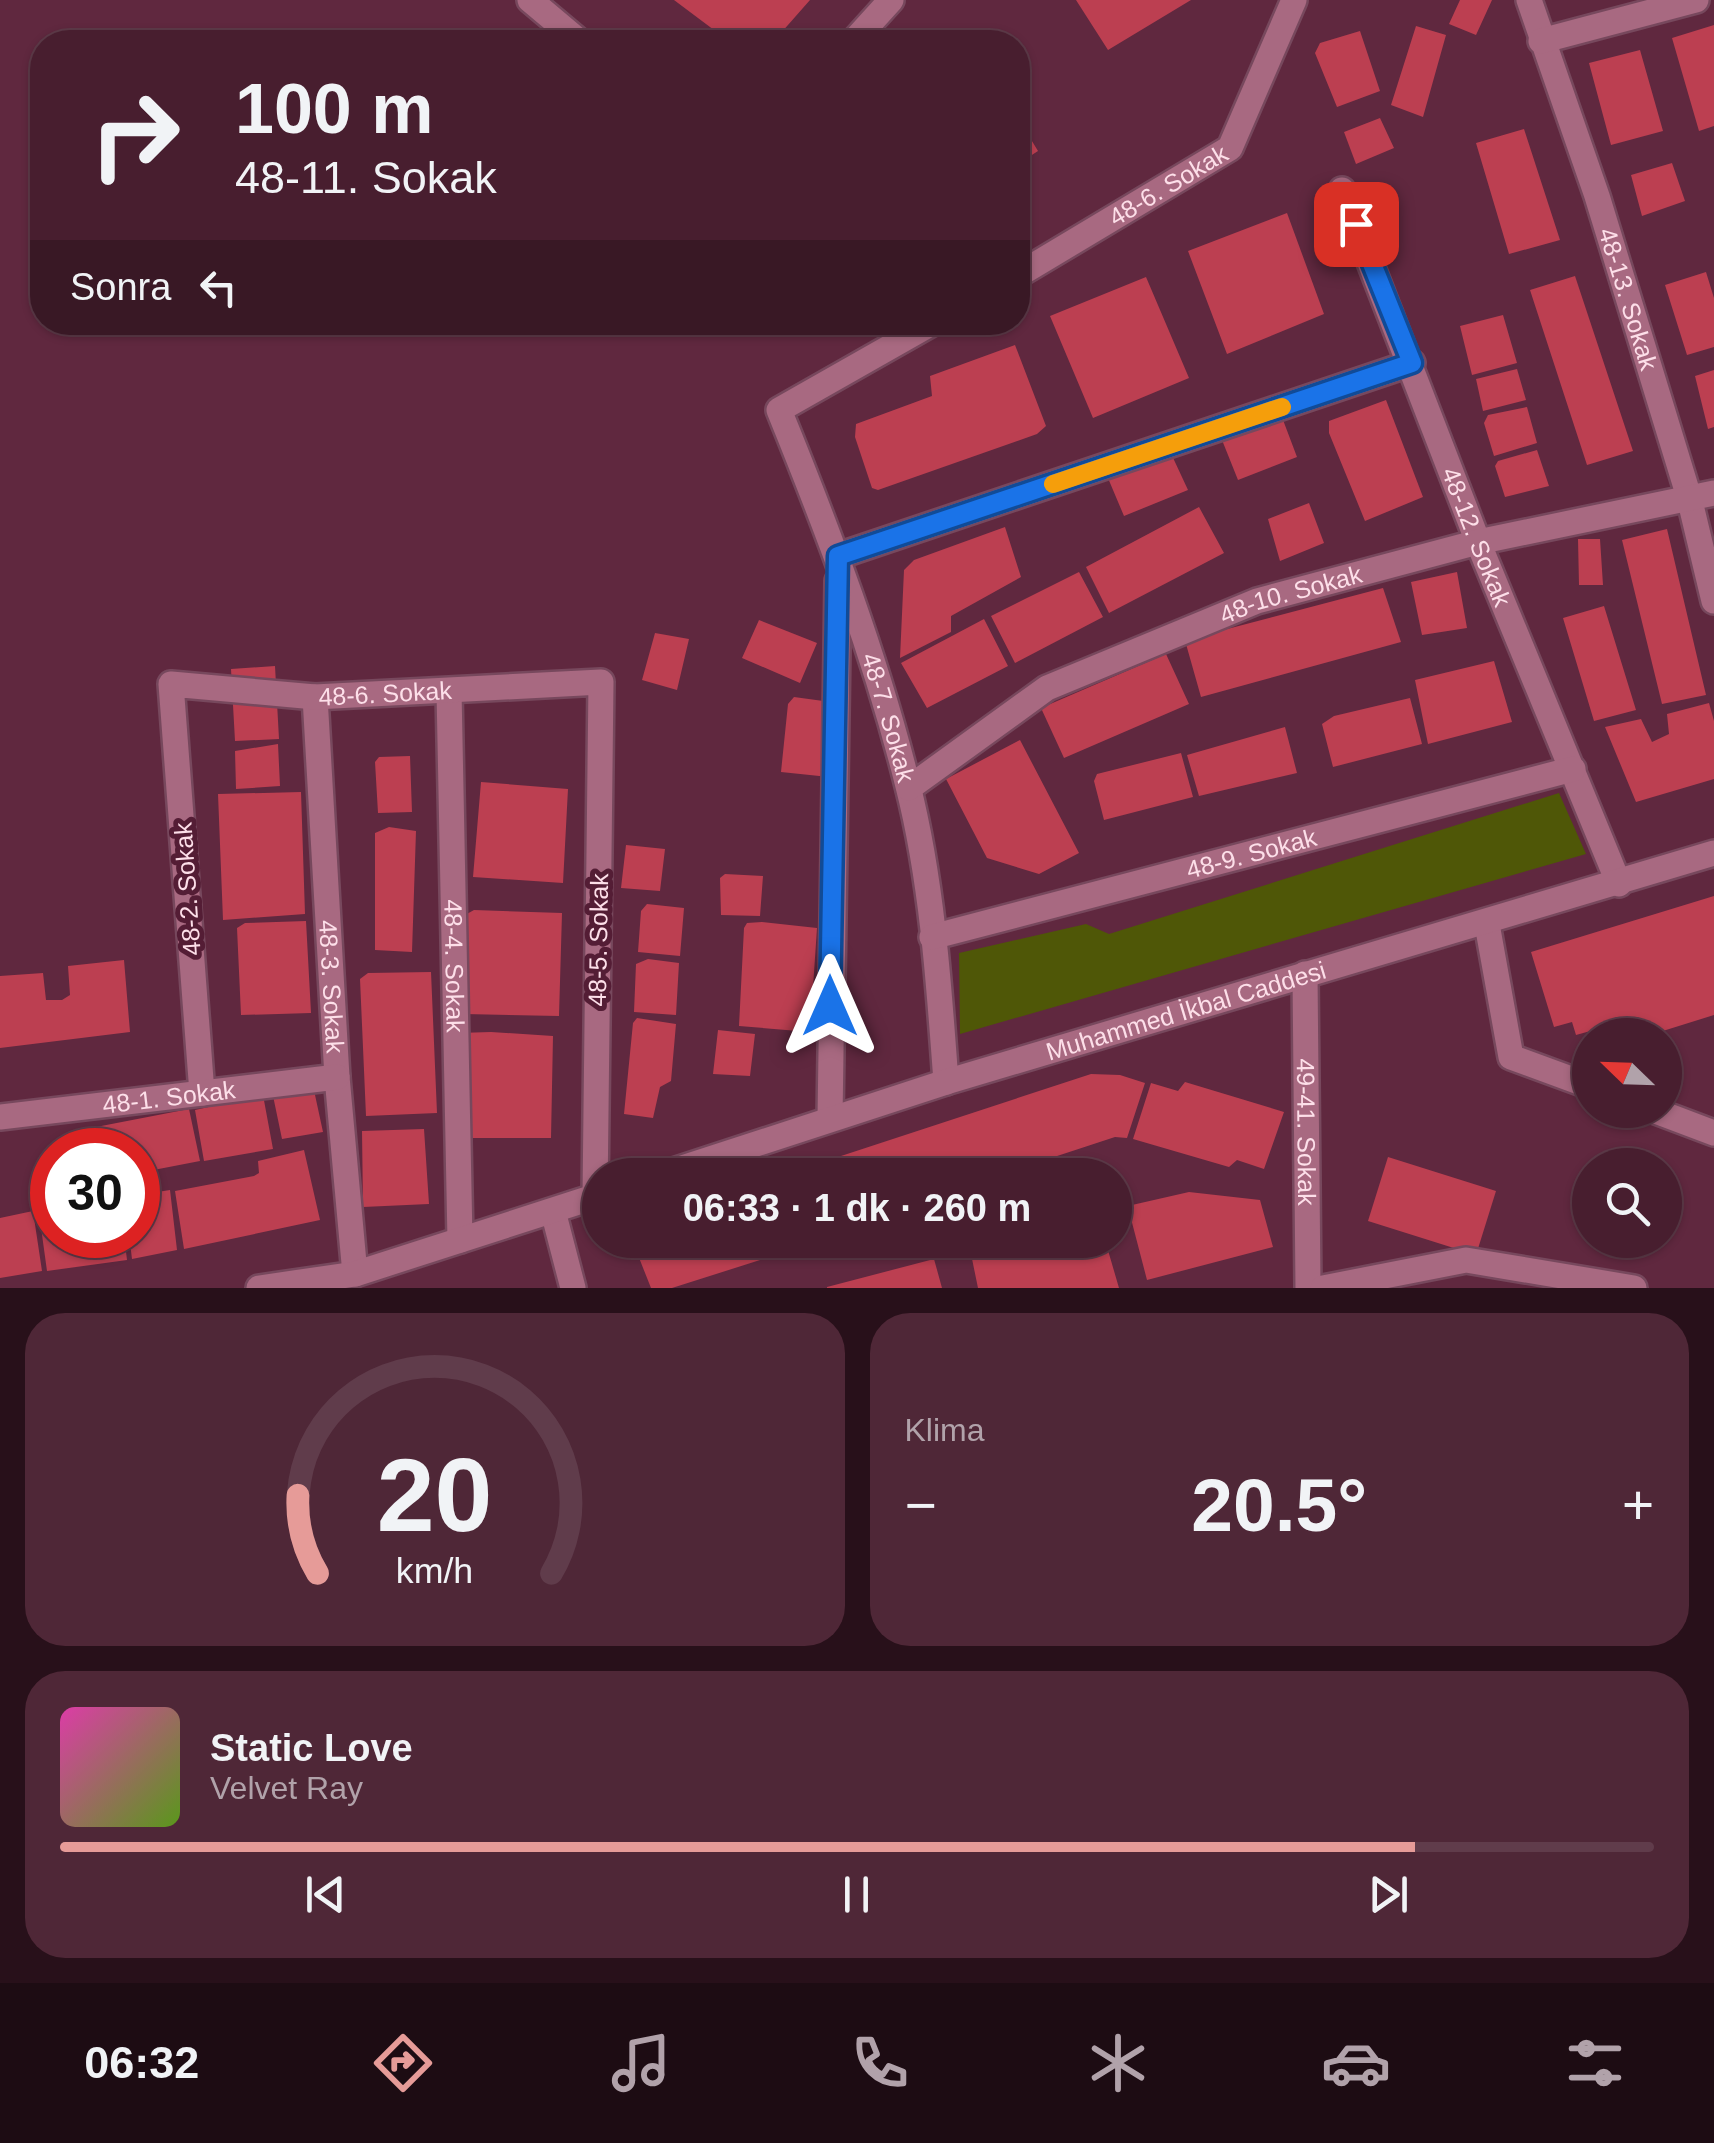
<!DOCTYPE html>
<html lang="tr">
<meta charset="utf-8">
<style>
:root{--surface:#481e2f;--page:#4f2737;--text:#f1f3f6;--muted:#b1a2aa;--line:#603c4b;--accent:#e69b98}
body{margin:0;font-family:Arial,sans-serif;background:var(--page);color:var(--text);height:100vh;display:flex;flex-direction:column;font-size:38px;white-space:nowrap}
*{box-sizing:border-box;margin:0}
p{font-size:32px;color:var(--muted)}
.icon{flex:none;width:55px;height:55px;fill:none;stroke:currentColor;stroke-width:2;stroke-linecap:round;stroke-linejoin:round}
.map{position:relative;height:1288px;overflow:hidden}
.drawer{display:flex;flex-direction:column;gap:25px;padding:25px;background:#28101a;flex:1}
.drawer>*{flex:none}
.banner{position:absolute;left:30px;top:30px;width:1000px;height:305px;border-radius:40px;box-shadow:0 2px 8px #0004,0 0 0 2px var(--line);background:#481e2f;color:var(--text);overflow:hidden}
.needle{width:65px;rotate:293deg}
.controls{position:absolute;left:1572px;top:1018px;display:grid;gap:20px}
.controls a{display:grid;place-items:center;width:110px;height:110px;border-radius:50%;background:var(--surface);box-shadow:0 2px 8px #0004,0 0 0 2px var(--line);font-size:50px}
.speed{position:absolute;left:30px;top:1128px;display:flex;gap:20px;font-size:50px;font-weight:700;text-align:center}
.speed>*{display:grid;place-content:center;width:130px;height:130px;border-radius:50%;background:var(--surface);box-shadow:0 2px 8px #0004,0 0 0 2px var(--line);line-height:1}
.speed .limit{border:15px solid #d22;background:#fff;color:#111}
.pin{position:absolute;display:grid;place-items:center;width:85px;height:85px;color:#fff;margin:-42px;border-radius:20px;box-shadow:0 5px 15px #0006}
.me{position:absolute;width:110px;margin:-55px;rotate:0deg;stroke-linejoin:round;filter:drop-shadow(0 0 8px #0008)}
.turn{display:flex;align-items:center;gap:35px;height:210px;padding:0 40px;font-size:45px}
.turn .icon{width:130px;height:130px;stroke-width:2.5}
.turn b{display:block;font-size:70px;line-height:85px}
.then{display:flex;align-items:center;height:95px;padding:0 40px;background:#0003;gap:20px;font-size:38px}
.big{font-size:75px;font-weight:700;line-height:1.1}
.drawer .tile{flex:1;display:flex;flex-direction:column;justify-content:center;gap:15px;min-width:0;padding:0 35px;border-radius:40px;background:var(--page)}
.drawer .dial{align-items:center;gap:0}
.dial svg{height:260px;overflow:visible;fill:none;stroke:var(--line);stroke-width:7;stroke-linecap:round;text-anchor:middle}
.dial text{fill:var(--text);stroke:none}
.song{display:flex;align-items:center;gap:30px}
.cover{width:120px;height:120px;border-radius:15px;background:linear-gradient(135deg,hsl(320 70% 55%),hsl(90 70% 35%))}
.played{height:10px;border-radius:5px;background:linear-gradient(90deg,var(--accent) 85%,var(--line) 85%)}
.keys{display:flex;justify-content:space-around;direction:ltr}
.heat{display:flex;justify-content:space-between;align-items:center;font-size:55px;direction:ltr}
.drawer .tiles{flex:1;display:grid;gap:25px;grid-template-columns:1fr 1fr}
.tile:last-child{grid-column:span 2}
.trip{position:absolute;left:582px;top:1158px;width:550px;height:100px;border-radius:50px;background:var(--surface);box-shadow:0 2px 8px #0004,0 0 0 2px var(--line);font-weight:700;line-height:100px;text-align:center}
.tabs{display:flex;height:160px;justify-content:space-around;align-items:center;background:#1d0c13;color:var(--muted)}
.tabs .icon{width:70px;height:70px}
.tabs .selected{color:var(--accent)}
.tabs b{font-size:45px;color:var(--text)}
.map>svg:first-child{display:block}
</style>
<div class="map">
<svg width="1714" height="1288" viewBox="0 0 1714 1288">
<rect width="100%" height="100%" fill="#60283f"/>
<path fill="#4f5707" d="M 1559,793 L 1586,854 L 960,1034 L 959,953 L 1086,924 L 1109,934 Z"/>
<path fill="#bc3f51" d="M 674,0 L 810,0 L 773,42 L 730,42 Z
M 1076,0 L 1191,0 L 1108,50 Z
M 1460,0 L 1492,0 L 1476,35 L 1449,24 Z
M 1714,25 L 1714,126 L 1699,131 L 1672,38 Z
M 1416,26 L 1446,35 L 1423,117 L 1391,105 Z
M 1360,31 L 1380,91 L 1337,107 L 1315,53 L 1320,43 Z
M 1640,50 L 1663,131 L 1611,145 L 1589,63 Z
M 1018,118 L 1038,151 L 1018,164 Z
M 1380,118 L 1394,148 L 1356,164 L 1344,132 Z
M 1524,129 L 1560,240 L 1509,254 L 1476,143 Z
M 1672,163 L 1685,201 L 1642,216 L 1631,175 Z
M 1287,213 L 1324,314 L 1227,354 L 1188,251 Z
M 1706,272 L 1714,298 L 1714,347 L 1687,355 L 1665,285 Z
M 1575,276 L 1633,451 L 1587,465 L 1530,290 Z
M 1146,277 L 1189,378 L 1093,418 L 1050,316 Z
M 1503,315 L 1517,363 L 1472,375 L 1460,326 Z
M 1015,345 L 1046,426 L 1037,434 L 878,490 L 872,488 L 855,437 L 856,424 L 932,396 L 930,376 Z
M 1517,369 L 1526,400 L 1483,411 L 1476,379 Z
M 1714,370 L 1714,427 L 1708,429 L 1695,376 Z
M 1386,400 L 1423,497 L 1365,521 L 1329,433 L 1329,421 Z
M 1527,407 L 1537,443 L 1494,456 L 1484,423 L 1488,415 Z
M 1280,412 L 1297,457 L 1238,480 L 1220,435 Z
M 1168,447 L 1188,490 L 1124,516 L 1105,471 Z
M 1537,450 L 1549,486 L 1505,497 L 1495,466 L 1498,461 Z
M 1309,503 L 1324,543 L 1280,561 L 1268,519 Z
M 1199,507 L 1224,553 L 1109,613 L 1086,567 Z
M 1005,527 L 1021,577 L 951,616 L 951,632 L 900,658 L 904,570 L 914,560 Z
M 1667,529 L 1706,695 L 1662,704 L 1622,540 Z
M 1578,539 L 1600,539 L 1603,585 L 1579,585 Z
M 1079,572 L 1103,617 L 1015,663 L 991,616 Z
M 1457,572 L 1467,628 L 1422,635 L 1411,582 Z
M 1383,588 L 1401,642 L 1201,697 L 1186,644 L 1193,638 Z
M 1604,606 L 1636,710 L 1594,721 L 1563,618 Z
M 984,619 L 1008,666 L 927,708 L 901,663 Z
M 759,620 L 817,643 L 800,683 L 742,658 Z
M 655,633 L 689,639 L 677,690 L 642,680 Z
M 1166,654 L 1189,704 L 1064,758 L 1041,708 Z
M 1494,661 L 1512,722 L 1428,744 L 1415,680 Z
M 275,666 L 279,739 L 235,741 L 231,669 Z
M 794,697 L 838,703 L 829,777 L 781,772 L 788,704 Z
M 1410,698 L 1422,744 L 1333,767 L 1322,724 L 1334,716 Z
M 1709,703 L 1714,721 L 1714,779 L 1636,802 L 1605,727 L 1641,719 L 1652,742 L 1669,734 L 1667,714 Z
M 1285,727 L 1297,773 L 1199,796 L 1187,755 Z
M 1020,740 L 1079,853 L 1039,874 L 987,858 L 946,779 Z
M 278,744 L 280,786 L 236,789 L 235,751 Z
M 1181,753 L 1193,797 L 1104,820 L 1094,781 L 1097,774 Z
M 410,756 L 412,812 L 378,813 L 375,762 L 379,757 Z
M 481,782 L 568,789 L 563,883 L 473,877 Z
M 301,792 L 305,914 L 223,920 L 218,794 Z
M 389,827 L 416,831 L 412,952 L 375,950 L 375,833 Z
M 626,845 L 665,849 L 660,891 L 621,888 Z
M 725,874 L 763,876 L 760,916 L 721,915 L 720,878 Z
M 1714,896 L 1714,1015 L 1650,1035 L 1595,1035 L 1594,1030 L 1576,1035 L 1572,1022 L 1554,1027 L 1531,952 Z
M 647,904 L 684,908 L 680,956 L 638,952 L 641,911 Z
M 474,910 L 562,913 L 559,1016 L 464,1014 L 465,915 Z
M 306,921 L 311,1013 L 241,1015 L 237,928 L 245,923 Z
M 762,922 L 817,928 L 810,1032 L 739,1026 L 744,928 L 747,923 Z
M 648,959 L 679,963 L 676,1015 L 634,1012 L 636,964 Z
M 124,960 L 130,1032 L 0,1048 L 0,976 L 43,973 L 46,1000 L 62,1000 L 70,995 L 68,966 Z
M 431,972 L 437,1113 L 366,1116 L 360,979 L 368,973 Z
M 637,1018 L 676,1024 L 671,1081 L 660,1087 L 653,1118 L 624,1114 L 633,1023 Z
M 718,1030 L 755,1034 L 750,1076 L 713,1074 Z
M 491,1032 L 553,1036 L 551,1138 L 454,1138 L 458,1033 Z
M 1091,1074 L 1120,1075 L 1145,1083 L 1127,1138 L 1115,1137 L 999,1175 L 783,1175 Z
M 312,1081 L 323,1132 L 282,1139 L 272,1091 Z
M 1185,1082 L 1284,1112 L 1264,1169 L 1237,1160 L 1229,1167 L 1133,1139 L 1151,1083 L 1178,1091 Z
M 263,1095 L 273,1149 L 204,1161 L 195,1110 Z
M 189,1109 L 200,1161 L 138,1173 L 138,1150 L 97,1150 L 96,1127 Z
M 424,1129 L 429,1204 L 363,1207 L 362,1131 Z
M 304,1150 L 320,1220 L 184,1249 L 175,1191 L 254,1176 L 259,1173 L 258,1161 Z
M 1388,1157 L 1496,1191 L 1476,1255 L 1368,1221 Z
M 170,1190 L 177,1250 L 132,1259 L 129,1235 L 138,1235 L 138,1195 Z
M 1189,1192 L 1260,1200 L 1273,1247 L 1147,1280 L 1129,1211 L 1132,1205 Z
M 33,1211 L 42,1271 L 0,1278 L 0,1218 Z
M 52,1211 L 52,1235 L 124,1235 L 127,1260 L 47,1271 L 39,1213 Z
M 632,1240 L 820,1240 L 820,1241 L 672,1288 L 651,1288 Z
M 1000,1240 L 1105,1240 L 1119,1288 L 978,1288 L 970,1249 Z
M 934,1259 L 942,1288 L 827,1288 L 827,1287 Z"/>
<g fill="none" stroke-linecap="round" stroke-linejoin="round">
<defs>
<g id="minor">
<path d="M 530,0 L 580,42"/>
<path id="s1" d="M 1529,0 L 1597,196 L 1689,497 L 1714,601"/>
<path d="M 1541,41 L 1696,0"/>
<path d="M 853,42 L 891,0"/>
<path id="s2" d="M 1342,190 L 1478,542 L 1619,884"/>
<path id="s3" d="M 1018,275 L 1230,148 L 1294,0"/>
<path id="s4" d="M 934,322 L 779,410 C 829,533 876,657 908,786 C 932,881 939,985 946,1082"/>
<path d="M 838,556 L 1412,363"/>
<path id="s5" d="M 449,691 L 460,1240"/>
<path id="s6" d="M 315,697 L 337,1077 L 355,1274"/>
<path id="s7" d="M 909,788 L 1047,688 L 1257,601 L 1478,542 L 1714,493"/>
<path d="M 1487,924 L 1511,1057 L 1590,1086"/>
<path id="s8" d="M 932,937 L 1573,769"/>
<path id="s9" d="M 1305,974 L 1308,1288"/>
<path id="s10" d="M 202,1093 L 171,684 L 315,697 L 601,682 L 595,1197"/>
<path d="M 1653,1110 L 1714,1133"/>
<path id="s11" d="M 0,1117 L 337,1077"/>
<path d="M 830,1119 L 838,581"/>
<path id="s12" d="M 661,1175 L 946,1082 L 1714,853"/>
<path d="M 553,1211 L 573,1288"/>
<path d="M 259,1288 L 355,1274 L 600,1195"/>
<path d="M 1323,1288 L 1466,1260 L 1634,1288"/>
</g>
</defs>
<use href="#minor" stroke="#77485d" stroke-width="30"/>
<use href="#minor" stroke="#a86981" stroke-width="25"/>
</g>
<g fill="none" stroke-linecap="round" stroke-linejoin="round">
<defs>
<path id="route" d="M 830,1006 L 838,556 L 1412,363 L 1356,224"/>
</defs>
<use href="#route" stroke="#114b97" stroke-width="25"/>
<use href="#route" stroke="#1a73e8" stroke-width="18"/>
<path stroke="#f59e0b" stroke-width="18" d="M 1053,484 L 1282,407"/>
</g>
<g text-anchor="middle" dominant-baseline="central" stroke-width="10" stroke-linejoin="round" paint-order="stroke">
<g font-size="25" fill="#fddfe9" stroke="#541d35">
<text stroke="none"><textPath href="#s3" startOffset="175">48-6. Sokak</textPath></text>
<text stroke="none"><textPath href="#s1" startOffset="315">48-13. Sokak</textPath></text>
<text stroke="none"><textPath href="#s2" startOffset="372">48-12. Sokak</textPath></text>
<text stroke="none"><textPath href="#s7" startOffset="432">48-10. Sokak</textPath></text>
<text stroke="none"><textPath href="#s10" startOffset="625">48-6. Sokak</textPath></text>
<text stroke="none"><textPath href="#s4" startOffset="505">48-7. Sokak</textPath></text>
<text stroke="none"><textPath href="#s8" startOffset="330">48-9. Sokak</textPath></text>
<text transform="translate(187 889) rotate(-94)">48-2. Sokak</text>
<text transform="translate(598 940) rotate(-89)">48-5. Sokak</text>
<text stroke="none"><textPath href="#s5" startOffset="275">48-4. Sokak</textPath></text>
<text stroke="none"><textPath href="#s6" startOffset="290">48-3. Sokak</textPath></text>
<text stroke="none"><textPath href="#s12" startOffset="550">Muhammed İkbal Caddesi</textPath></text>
<text stroke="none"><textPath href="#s11" startOffset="170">48-1. Sokak</textPath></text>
<text stroke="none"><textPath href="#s9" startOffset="158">49-41. Sokak</textPath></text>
</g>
</g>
</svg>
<div class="controls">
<a><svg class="needle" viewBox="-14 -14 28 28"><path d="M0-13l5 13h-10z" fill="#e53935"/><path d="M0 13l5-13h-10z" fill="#b1a2aa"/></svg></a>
<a><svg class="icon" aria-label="search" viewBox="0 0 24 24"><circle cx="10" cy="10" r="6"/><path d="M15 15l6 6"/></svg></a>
</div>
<div class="speed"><div class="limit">30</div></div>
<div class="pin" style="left:1356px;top:224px;background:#d93025"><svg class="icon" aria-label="arrive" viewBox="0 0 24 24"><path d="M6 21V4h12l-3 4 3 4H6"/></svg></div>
<svg class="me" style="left:830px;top:1006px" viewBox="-20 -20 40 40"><path d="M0-17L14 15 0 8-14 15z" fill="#1a73e8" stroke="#fff" stroke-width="4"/></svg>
<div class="trip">06:33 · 1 dk · 260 m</div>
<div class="banner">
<div class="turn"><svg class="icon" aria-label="right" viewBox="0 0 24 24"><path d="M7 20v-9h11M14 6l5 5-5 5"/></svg><div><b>100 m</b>48-11. Sokak</div></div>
<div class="then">Sonra<svg class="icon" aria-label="left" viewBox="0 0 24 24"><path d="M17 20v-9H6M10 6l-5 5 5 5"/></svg></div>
</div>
</div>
<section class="drawer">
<div class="tiles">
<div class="tile dial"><svg viewBox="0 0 100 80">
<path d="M14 69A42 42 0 1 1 86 69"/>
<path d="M14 69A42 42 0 0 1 8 45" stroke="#e69b98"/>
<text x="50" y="56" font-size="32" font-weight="700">20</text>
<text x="50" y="72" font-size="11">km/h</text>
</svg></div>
<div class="tile"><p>Klima</p>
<div class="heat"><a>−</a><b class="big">20.5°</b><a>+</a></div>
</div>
<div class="tile">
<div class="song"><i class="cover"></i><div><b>Static Love</b><p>Velvet Ray</p></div></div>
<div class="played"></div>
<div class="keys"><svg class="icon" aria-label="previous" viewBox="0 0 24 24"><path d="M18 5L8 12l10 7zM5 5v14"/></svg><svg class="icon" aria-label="pause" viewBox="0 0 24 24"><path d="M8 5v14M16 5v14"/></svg><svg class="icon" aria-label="next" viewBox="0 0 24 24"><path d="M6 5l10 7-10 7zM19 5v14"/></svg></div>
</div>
</div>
</section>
<nav class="tabs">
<b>06:32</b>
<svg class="icon selected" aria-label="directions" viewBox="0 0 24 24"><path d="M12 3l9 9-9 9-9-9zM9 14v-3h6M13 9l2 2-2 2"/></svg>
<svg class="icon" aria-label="music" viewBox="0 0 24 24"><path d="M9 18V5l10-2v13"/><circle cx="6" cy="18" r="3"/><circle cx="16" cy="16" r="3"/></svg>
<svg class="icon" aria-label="phone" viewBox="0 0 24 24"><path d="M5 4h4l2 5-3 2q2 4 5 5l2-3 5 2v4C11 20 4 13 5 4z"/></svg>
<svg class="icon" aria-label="climate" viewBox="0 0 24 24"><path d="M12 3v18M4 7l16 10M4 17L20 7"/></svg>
<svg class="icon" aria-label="car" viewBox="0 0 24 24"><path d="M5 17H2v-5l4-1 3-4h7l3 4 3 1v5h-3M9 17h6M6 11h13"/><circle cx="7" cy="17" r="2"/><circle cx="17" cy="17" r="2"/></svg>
<svg class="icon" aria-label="filters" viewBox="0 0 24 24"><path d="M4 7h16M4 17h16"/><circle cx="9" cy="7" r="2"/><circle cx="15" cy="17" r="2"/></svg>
</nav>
